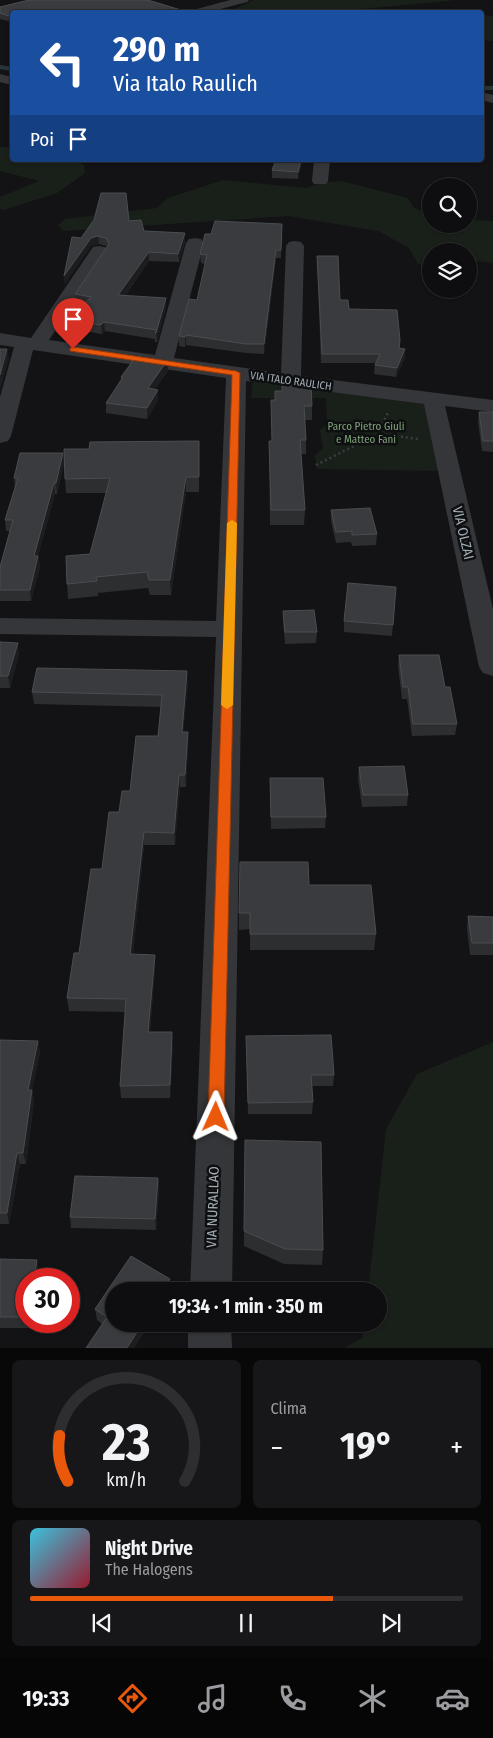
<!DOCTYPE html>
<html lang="it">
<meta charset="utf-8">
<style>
:root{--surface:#0e0e10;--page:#171719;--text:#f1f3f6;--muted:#9b9c9f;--line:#2e2e30;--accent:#ea580c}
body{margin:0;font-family:"Fira Sans Condensed",sans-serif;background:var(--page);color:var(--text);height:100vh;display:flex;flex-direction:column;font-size:19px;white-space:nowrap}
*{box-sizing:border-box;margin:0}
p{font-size:16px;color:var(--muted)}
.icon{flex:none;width:28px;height:28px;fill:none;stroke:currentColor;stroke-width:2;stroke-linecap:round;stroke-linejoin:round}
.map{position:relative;height:1348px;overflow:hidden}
.drawer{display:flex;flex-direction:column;gap:12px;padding:12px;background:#080809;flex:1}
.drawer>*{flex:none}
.hud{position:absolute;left:10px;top:10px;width:474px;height:152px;border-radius:5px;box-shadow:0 1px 4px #0004,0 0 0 1px var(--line);background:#1a4fa0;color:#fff;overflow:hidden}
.controls{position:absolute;left:422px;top:178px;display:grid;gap:10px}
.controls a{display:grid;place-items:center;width:55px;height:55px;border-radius:50%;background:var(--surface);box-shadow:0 1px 4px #0004,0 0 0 1px var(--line);font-size:25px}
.speed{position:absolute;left:15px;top:1268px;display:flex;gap:10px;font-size:25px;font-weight:700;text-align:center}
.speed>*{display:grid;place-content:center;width:65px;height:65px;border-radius:50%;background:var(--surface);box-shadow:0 1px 4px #0004,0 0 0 1px var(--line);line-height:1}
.speed .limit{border:8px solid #d22;background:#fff;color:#111}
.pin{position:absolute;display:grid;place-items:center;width:42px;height:42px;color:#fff;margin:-51px -21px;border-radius:50% 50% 50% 0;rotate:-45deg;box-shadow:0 0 5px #0007}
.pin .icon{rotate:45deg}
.me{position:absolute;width:55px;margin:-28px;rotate:1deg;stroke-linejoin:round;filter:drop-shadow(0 0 4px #0008)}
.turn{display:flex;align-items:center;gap:18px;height:105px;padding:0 20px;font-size:22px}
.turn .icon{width:65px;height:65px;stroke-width:2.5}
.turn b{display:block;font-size:35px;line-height:42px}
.then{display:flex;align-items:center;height:48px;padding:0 20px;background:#0003;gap:10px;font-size:19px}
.big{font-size:38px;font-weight:700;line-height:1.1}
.drawer .widget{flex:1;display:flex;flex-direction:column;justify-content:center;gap:8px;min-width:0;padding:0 18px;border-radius:8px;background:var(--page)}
.drawer .dial{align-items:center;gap:0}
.dial svg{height:130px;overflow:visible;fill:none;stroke:var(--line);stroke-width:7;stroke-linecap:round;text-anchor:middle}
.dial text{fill:var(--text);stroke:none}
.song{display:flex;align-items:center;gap:15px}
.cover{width:60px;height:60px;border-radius:8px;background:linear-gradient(135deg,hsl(190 70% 55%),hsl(350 70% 35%))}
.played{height:5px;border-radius:2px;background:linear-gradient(90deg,var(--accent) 70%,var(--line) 70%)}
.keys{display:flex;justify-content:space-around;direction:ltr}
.heat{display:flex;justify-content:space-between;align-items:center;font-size:28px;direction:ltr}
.drawer .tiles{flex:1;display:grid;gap:12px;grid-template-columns:1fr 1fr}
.widget:last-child{grid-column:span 2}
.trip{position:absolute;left:105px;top:1282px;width:282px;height:50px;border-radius:25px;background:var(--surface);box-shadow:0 1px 4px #0004,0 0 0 1px var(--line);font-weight:700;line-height:50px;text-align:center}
.dock{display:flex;height:80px;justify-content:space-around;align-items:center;background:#060606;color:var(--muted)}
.dock .icon{width:35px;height:35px}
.dock .active{color:var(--accent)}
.dock b{font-size:22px;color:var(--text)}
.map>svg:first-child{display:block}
</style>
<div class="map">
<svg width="493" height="1348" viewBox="0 0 493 1348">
<rect width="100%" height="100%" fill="#131315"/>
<path fill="#192019" d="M 254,0 L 457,0 L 352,10 L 359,12 L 227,12 Z
M 493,10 L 493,41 L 481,40 L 481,15 L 493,16 Z
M 0,147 L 12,147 L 12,160 L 75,160 L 84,165 L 85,173 L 57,193 L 4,210 L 0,209 L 0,197 L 39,181 L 0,171 Z
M 223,180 L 306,188 L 320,183 L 341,181 L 408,198 L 414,208 L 431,215 L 431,224 L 469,224 L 469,220 L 493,221 L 493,263 L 469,260 L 469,251 L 431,251 L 431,265 L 418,264 L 409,248 L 378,231 L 289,216 L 63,231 L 58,225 L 65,219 L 157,208 L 168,198 Z
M 262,381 L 429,403 L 444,471 L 317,469 L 315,456 L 323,448 L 320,430 L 327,424 L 326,398 L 251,398 L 252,385 L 254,382 Z
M 493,1042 L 493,1348 L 345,1348 L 362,1338 L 364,1324 L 379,1324 L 379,1291 L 368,1291 L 386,1129 L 417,1074 Z"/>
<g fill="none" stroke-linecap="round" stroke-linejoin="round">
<path stroke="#293439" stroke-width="4" d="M 0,67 L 12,69
M 481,88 L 493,88"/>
<path stroke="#3a3d41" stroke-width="2.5" stroke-dasharray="2 3" stroke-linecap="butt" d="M 382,424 L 389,411
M 396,436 L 418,439
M 316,465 L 366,440"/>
<path fill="#34363a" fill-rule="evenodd" d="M 230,0 L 249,0 L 247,2 L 209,12 L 191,12 L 193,10 Z
M 0,74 L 12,77 L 12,85 L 0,82 Z
M 481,92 L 493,95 L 493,103 L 481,100 Z
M 314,160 L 330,160 L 328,181 L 326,184 L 314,184 L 312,181 Z
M 195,238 L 201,239 L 204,243 L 174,358 L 281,373 L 286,246 L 289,242 L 295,241 L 301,242 L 304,246 L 301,376 L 493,400 L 493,412 L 445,406 L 493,609 L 493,676 L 483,673 L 479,667 L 424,404 L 246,381 L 232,1291 L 190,1291 L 216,637 L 0,634 L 0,618 L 216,621 L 226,378 L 33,350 L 11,436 L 8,441 L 0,443 L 0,397 L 14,347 L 0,345 L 0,333 L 31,338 L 93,247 L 99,246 L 105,247 L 108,251 L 49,340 L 155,355 L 186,243 L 189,239 Z
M 188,1324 L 231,1324 L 232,1348 L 188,1348 Z"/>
</g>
<path fill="#2c2e30" d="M 0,7 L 181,10 L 181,12 L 12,12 L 12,22 L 0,19 Z
M 302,160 L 298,179 L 272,178 L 272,170 Z
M 129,221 L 144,231 L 185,233 L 185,242 L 179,262 L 149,261 L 125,296 L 166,307 L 157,342 L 155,342 L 155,339 L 105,331 L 102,334 L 70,329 L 69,320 L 84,304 L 76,303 L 75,294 L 107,247 L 106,246 L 99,244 L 91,246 L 65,284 L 64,276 L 81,238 Z
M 282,224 L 281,258 L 276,258 L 264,354 L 246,353 L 186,345 L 185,347 L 179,346 L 179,336 L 197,300 L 205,264 L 201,263 L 200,254 L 211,234 Z
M 317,256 L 340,300 L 349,309 L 400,340 L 400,348 L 405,358 L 396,377 L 374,374 L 375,363 L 321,363 Z
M 168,371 L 155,389 L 158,400 L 147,419 L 106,413 L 106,403 L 121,381 L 121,377 Z
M 275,391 L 312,406 L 312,420 L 305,420 L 306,440 L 306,454 L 301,454 L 305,510 L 304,525 L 270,525 L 269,441 L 272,441 L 271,400 L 275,400 Z
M 479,412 L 493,412 L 493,452 L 482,451 L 478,422 Z
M 63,453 L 64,464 L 57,494 L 55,494 L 38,556 L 40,567 L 31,601 L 0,601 L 0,567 L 10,531 L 6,531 L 5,520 L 15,488 L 14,478 Z
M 199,455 L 199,492 L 186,492 L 171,595 L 150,595 L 148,588 L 98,593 L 98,596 L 68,599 L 67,584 L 90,554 L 106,493 L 66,493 L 65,479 Z
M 331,510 L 377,534 L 376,545 L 352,546 L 351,542 L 336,543 L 331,521 Z
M 396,587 L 392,636 L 344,632 L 344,621 Z
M 283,611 L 317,632 L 316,643 L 285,644 L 283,622 Z
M 0,642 L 19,654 L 10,688 L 0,688 Z
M 399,655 L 445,687 L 457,724 L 455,735 L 412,736 L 407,699 L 402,699 L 398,666 Z
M 188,683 L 183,732 L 188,744 L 186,787 L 180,787 L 175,845 L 144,845 L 133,954 L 155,955 L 155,968 L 150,1032 L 173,1045 L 170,1098 L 121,1098 L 120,1086 L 125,1012 L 69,1011 L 67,998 L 102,869 L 130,791 L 158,736 L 161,707 L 34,704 L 32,692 Z
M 359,767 L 408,795 L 407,806 L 362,807 L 358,778 Z
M 270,778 L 326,817 L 325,828 L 271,829 Z
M 309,885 L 376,934 L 374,950 L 250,950 L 250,929 L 239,930 L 239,913 Z
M 468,916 L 493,917 L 493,955 L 470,955 L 467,928 Z
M 246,1036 L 334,1075 L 333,1086 L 312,1086 L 313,1102 L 312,1114 L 248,1114 Z
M 0,1040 L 38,1041 L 40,1053 L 32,1090 L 34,1101 L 26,1164 L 20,1164 L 9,1224 L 0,1224 Z
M 158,1178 L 159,1190 L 156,1230 L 71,1228 L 70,1217 Z
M 244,1231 L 323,1250 L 322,1265 L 284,1264 L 244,1246 Z
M 0,1259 L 39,1271 L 38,1279 L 26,1279 L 26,1321 L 32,1321 L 31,1328 L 0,1328 Z
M 170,1279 L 170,1290 L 134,1348 L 86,1348 L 102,1324 L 97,1320 L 95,1309 Z"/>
<path fill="#1d1d1f" d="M 181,10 L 181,12 L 167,12 Z
M 301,160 L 302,160 L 298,179 L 298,172 Z
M 185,233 L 185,242 L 179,262 L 178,254 Z
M 98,236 L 99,244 L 91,246 L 65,284 L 64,276 L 91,238 Z
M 276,250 L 276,258 L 264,354 L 264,344 Z
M 149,252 L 149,261 L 119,304 L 118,295 Z
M 166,298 L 166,307 L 157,342 L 156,333 Z
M 104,322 L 105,331 L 102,334 L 101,325 Z
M 186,335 L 186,345 L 185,347 L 185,337 Z
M 7,349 L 9,359 L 0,390 L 0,375 Z
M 405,349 L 405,358 L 396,377 L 397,368 Z
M 167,361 L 168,371 L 149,398 L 148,388 Z
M 158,390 L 158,400 L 147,419 L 147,408 Z
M 63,453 L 64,464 L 57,494 L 56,483 Z
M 186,477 L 186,492 L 171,595 L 170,580 Z
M 54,483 L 55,494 L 35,567 L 34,556 Z
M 38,556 L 40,567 L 31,601 L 30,590 Z
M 18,643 L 19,654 L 10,688 L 8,676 Z
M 187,671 L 188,683 L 182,744 L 182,732 Z
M 188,732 L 188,744 L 186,787 L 185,775 Z
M 179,775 L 180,787 L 175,845 L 174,833 Z
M 144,832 L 144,845 L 132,967 L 130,954 Z
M 155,955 L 155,968 L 149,1045 L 148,1032 Z
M 172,1032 L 173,1045 L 170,1098 L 170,1085 Z
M 38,1041 L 40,1053 L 32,1090 L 34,1101 L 26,1164 L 23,1153 L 28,1090 Z
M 17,1153 L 20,1164 L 9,1224 L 7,1213 Z
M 158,1178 L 159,1190 L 156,1230 L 155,1219 Z
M 37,1260 L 39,1271 L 38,1279 L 34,1279 Z
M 170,1279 L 170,1291 L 162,1291 Z
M 30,1321 L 32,1321 L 31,1328 Z
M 142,1324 L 150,1324 L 134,1348 L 127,1348 Z"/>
<path fill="#393b3e" stroke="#4a4d51" d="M 29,0 L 148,0 L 181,10 L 167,12 L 12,12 L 12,17 L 0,13 L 0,7 Z
M 276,160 L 301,160 L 298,172 L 272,170 Z
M 101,193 L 126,193 L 129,221 L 141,220 L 144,231 L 185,233 L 178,254 L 149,252 L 118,295 L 166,298 L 156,333 L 155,333 L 157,330 L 104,322 L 101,325 L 69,320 L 91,297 L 75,294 L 109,244 L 106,238 L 98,236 L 91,238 L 64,276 L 72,237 L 81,238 L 94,220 Z
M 215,221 L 282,224 L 281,250 L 276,250 L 264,344 L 246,344 L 186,335 L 185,337 L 179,336 L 189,299 L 197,300 L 207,255 L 200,254 L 205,234 L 211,234 Z
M 317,256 L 338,256 L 340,300 L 348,300 L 349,309 L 397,310 L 400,340 L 399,348 L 405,349 L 397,368 L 375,365 L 380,354 L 322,354 Z
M 0,349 L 7,349 L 0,375 Z
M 135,358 L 167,361 L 148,388 L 158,390 L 147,408 L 106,403 L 123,377 L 121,377 Z
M 282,385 L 311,385 L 312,406 L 304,406 L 306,440 L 300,440 L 305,510 L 271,510 L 269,441 L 272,441 L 271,400 L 275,400 L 275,391 L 282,391 Z
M 479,412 L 493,412 L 493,441 L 483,441 Z
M 199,441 L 199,477 L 186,477 L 170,580 L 149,580 L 147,572 L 96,577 L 97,581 L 67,584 L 66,556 L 90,554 L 110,478 L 65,479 L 64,449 L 89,449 L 90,442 Z
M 20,453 L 63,453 L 56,483 L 54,483 L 34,556 L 38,556 L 30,590 L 0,590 L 0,567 L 13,520 L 5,520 L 18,478 L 14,478 Z
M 370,508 L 377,534 L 352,535 L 352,531 L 336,532 L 331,510 Z
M 348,583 L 396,587 L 393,625 L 344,621 Z
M 314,610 L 317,632 L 285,632 L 283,611 Z
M 0,642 L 18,643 L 8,676 L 0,676 Z
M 399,655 L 439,655 L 445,687 L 450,687 L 457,724 L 413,724 L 408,687 L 403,687 Z
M 37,668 L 187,671 L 182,732 L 188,732 L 185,775 L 179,775 L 174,833 L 144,832 L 130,954 L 155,955 L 148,1032 L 172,1032 L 170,1085 L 120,1086 L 126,999 L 67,998 L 74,953 L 79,953 L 91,869 L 102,869 L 109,812 L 119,812 L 122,791 L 130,791 L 136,736 L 158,736 L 162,695 L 32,692 Z
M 404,766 L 408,795 L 363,795 L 359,767 Z
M 270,778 L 323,778 L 326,817 L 271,817 Z
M 240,862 L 308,862 L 309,885 L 371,885 L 376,934 L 250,934 L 250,913 L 239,913 Z
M 468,916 L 493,917 L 493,943 L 472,943 Z
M 331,1035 L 334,1075 L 311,1075 L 313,1102 L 248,1103 L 246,1036 Z
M 0,1040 L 38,1041 L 28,1090 L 32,1090 L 23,1153 L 17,1153 L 7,1213 L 0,1213 Z
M 245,1140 L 321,1142 L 323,1250 L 285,1249 L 244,1231 Z
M 75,1176 L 158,1178 L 155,1219 L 70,1217 Z
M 131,1256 L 170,1279 L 162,1291 L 114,1291 L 114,1324 L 142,1324 L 127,1348 L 86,1348 L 107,1317 L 95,1309 Z
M 0,1259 L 37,1260 L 34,1279 L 26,1279 L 26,1317 L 0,1317 Z"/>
<path fill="#ea580c" stroke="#983908" d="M 73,347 L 236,371 L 240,373 L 224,1117 L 222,1122 L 216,1124 L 210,1122 L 208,1117 L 232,375 L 70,351 L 70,348 Z"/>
<path fill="#f59e0b" d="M 232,520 L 237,523 L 233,705 L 227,709 L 221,705 L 227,523 Z"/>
<g text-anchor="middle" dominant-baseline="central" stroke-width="5" stroke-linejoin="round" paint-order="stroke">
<g font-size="11" fill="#a4acb6" stroke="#0e0f10">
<text transform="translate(291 381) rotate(8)">VIA ITALO RAULICH</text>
</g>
<g font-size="11" fill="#7ea27a" stroke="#0e0f10">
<text x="366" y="426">Parco Pietro Giuli<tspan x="366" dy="13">e Matteo Fani</tspan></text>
</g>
<g font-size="14" fill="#a4acb6" stroke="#0e0f10">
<text transform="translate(463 533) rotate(77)">VIA OLZAI</text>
<text transform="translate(213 1207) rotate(-88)">VIA NURALLAO</text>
</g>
</g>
</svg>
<div class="controls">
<a><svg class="icon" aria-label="search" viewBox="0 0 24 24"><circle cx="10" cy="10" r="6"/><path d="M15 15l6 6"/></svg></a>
<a><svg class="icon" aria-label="layers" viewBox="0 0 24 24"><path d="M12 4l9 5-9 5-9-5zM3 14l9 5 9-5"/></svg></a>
</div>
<div class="speed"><div class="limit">30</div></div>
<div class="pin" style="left:73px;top:349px;background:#d93025"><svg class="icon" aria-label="arrive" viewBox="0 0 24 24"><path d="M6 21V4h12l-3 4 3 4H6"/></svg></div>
<svg class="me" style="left:216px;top:1117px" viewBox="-20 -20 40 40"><path d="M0-17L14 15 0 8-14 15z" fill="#ea580c" stroke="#fff" stroke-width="4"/></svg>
<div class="trip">19:34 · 1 min · 350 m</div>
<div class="hud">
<div class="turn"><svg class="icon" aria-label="left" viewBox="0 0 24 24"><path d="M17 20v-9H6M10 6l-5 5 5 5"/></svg><div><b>290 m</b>Via Italo Raulich</div></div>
<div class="then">Poi<svg class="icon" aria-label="arrive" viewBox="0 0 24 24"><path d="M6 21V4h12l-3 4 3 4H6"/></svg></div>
</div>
</div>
<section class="drawer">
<div class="tiles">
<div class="widget dial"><svg viewBox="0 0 100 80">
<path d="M14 69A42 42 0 1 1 86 69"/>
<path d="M14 69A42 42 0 0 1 9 41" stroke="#ea580c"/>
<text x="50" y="56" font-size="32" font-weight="700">23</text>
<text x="50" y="72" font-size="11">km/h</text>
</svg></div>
<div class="widget"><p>Clima</p>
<div class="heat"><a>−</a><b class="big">19°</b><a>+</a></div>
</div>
<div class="widget">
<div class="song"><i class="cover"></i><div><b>Night Drive</b><p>The Halogens</p></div></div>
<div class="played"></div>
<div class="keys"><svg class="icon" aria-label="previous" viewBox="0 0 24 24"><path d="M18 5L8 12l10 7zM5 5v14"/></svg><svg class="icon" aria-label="pause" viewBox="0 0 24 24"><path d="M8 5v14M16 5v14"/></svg><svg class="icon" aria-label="next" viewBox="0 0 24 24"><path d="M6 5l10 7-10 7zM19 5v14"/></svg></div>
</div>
</div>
</section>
<nav class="dock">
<b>19:33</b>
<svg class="icon active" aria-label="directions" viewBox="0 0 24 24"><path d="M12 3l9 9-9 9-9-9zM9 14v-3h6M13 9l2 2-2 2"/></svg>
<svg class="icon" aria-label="music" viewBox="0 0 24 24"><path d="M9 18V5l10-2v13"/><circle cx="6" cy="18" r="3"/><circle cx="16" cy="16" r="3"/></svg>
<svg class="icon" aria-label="phone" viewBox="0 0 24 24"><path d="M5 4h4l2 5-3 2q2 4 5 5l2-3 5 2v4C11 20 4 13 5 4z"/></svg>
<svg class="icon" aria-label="climate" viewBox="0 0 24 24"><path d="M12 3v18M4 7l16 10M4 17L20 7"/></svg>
<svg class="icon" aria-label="car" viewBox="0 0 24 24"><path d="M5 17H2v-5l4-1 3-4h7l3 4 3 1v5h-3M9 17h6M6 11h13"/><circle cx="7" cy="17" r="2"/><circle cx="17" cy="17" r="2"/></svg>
</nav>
